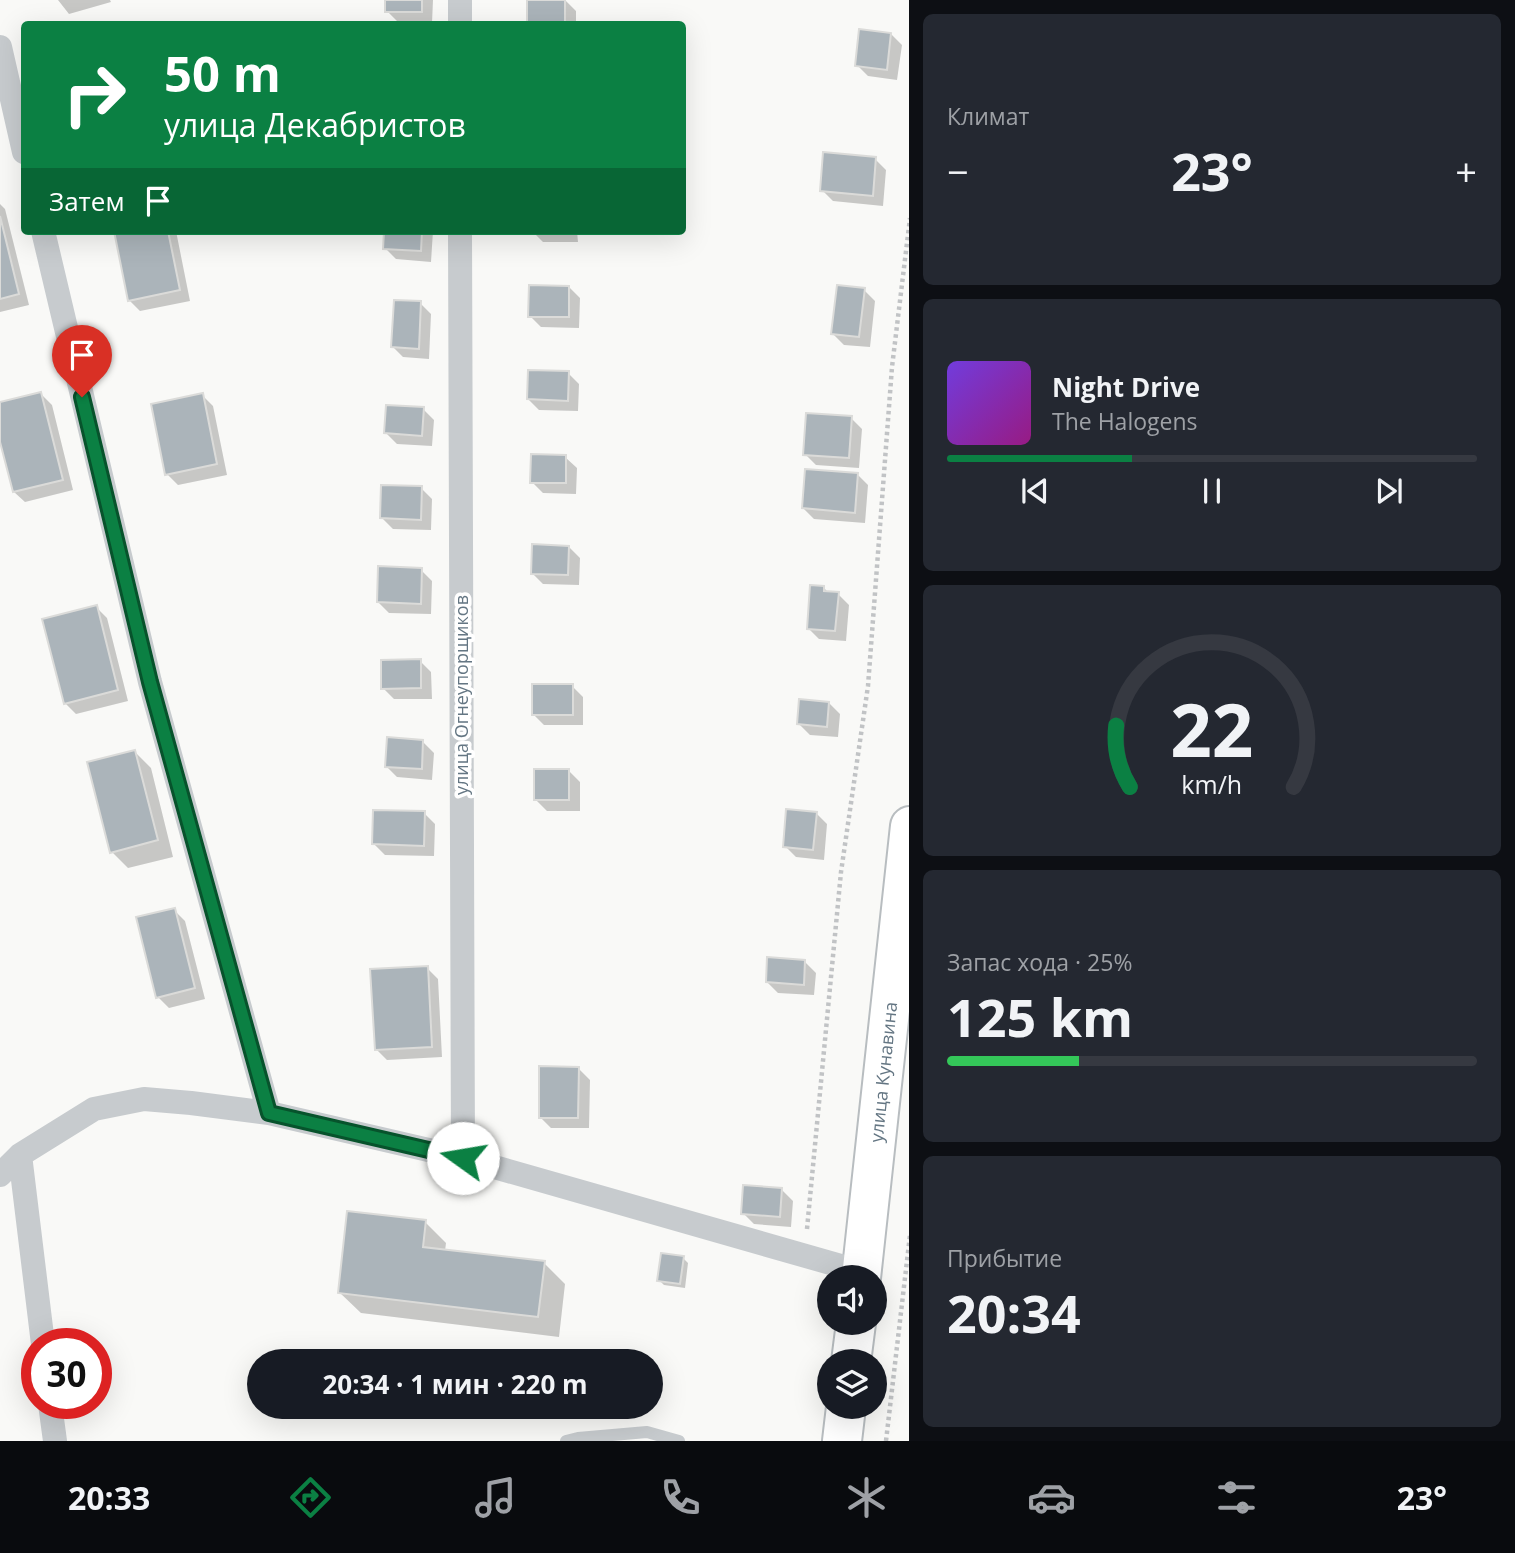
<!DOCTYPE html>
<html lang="ru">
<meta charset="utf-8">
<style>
:root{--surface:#171b24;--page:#242831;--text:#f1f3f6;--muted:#9ea1a6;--line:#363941;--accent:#0b8043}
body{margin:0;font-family:"Open Sans",sans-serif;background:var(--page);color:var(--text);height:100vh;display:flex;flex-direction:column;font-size:26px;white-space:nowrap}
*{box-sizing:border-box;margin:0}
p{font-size:23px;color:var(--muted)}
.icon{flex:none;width:38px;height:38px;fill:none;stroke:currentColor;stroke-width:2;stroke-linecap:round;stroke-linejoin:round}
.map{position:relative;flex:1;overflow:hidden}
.details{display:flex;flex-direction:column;gap:14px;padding:14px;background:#0d0f14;width:606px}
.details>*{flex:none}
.banner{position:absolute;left:21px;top:21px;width:665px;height:214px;border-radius:7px;box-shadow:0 7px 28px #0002;background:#0b8043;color:#fff;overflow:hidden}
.tools{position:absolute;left:817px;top:1265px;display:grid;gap:14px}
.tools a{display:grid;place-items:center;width:70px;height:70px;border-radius:50%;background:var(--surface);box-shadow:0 7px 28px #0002;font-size:35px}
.speed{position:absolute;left:21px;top:1328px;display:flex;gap:14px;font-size:35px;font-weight:700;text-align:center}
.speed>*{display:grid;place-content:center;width:91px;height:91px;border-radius:50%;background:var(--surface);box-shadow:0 7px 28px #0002;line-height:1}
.speed .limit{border:10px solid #d22;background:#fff;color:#111}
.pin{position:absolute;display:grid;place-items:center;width:60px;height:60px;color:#fff;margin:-72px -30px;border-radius:50% 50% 50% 0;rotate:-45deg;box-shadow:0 0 7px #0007}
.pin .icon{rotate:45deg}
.me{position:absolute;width:77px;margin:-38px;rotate:283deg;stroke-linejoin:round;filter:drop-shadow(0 0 5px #0008)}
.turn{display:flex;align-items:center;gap:24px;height:147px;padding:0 28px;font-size:32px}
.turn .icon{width:91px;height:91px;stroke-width:2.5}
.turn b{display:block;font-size:49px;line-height:60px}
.then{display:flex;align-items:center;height:66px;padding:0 28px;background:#0003;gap:14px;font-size:26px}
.big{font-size:52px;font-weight:700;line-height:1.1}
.details .tile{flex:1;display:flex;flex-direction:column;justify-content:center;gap:10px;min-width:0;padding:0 24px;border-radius:10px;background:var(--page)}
.details .dial{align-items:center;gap:0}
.dial svg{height:182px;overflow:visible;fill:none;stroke:var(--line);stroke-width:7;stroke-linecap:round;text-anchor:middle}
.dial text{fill:var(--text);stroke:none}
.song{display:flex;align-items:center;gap:21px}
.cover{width:84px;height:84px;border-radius:10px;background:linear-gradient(135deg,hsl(260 70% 55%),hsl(310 70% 35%))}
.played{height:7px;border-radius:4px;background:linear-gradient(90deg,var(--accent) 35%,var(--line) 35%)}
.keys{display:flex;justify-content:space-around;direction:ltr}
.heat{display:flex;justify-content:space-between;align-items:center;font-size:38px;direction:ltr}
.charge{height:10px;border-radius:5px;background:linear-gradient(90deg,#34c759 25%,var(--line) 0)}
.trip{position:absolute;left:247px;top:1349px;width:416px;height:70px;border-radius:35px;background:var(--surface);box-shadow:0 7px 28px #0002;font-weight:700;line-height:70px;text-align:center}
.menu{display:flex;height:112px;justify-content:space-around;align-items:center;background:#090b0e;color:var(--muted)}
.menu .icon{width:49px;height:49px}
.menu .active{color:var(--accent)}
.menu b{font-size:32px;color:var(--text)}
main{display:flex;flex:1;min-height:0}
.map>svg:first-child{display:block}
</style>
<main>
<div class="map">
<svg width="910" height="1441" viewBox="0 0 910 1441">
<rect width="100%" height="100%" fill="#f9f9f7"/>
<path fill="#0003" d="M 58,0 L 110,0 L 111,2 L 69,14 Z
M 387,0 L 433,0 L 432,23 L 398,22 L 387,11 Z
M 529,0 L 565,0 L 576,11 L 576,24 L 528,24 Z
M 891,34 L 902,45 L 897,80 L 868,76 L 857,65 Z
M 875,159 L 886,170 L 883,206 L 833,201 L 822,190 Z
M 0,204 L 5,209 L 29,305 L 0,312 Z
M 116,231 L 176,231 L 190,301 L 140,311 L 129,300 Z
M 386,231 L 433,231 L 431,262 L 396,259 L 385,248 Z
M 532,231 L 577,231 L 578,242 L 543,242 Z
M 569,287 L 580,298 L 579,328 L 541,327 L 530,316 Z
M 864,290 L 875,301 L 870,347 L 844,345 L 833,334 Z
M 420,303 L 431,314 L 429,359 L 403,357 L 392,346 Z
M 568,373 L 579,384 L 578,411 L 539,410 L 528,399 Z
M 41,394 L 52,405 L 73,490 L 25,502 L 14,492 L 0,435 L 0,404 Z
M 202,395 L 213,406 L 227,475 L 178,485 L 167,474 Z
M 423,409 L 434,420 L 432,446 L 397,444 L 386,433 Z
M 851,418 L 862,429 L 859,468 L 816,465 L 805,454 Z
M 565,457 L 577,468 L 576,494 L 543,493 L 532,482 Z
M 857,474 L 868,485 L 865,523 L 814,519 L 803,508 Z
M 421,488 L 432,499 L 431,530 L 393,529 L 382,518 Z
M 569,547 L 580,558 L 579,585 L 543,584 L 532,573 Z
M 421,570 L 432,581 L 431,614 L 389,613 L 378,602 Z
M 824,588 L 829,593 L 838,594 L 849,605 L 846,641 L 819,639 L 808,628 Z
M 96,607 L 107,618 L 128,701 L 76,714 L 65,703 Z
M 420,661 L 431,672 L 432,699 L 394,699 L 383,688 Z
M 572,686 L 583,697 L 583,725 L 544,725 L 533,714 Z
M 829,703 L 840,714 L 838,737 L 810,735 L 799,724 Z
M 423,742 L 434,753 L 432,780 L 397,777 L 386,766 Z
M 135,752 L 151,768 L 173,857 L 128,868 L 112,852 Z
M 569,771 L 580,782 L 580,811 L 547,811 L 536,800 Z
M 424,813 L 435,824 L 434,856 L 385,855 L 374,844 Z
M 816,813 L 827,824 L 824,860 L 796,857 L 785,846 Z
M 174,910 L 185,921 L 205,999 L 169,1008 L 158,997 Z
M 805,962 L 816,973 L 814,995 L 778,993 L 767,982 Z
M 427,968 L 438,979 L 442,1057 L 387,1060 L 376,1049 Z
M 579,1069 L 590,1080 L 589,1128 L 551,1128 L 540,1117 Z
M 782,1190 L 793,1201 L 791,1227 L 754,1224 L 743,1213 Z
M 425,1222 L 446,1243 L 445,1251 L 544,1263 L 565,1284 L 559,1337 L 361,1313 L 339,1292 Z
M 683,1258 L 688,1263 L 685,1288 L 664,1285 L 659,1280 Z"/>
<path fill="#abb4ba" stroke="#dbdbd9" stroke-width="2" d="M 385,0 L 422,0 L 422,12 L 385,12 Z
M 527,0 L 565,0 L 565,24 L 527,24 Z
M 859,29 L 891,33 L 887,70 L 855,66 Z
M 823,152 L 876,157 L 873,196 L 820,191 Z
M 0,216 L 19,294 L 0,299 Z
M 114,231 L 168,231 L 180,290 L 128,301 Z
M 384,231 L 422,231 L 421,251 L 383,249 Z
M 529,285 L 569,286 L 569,317 L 528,317 Z
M 837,285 L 865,288 L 859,337 L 831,334 Z
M 394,300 L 421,301 L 419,349 L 391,347 Z
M 528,370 L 569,371 L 568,401 L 527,399 Z
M 41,392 L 63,480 L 13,492 L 0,442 L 0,402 Z
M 203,393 L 217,464 L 165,475 L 151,404 Z
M 386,405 L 424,407 L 422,436 L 384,433 Z
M 806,413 L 852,416 L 849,458 L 803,455 Z
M 531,454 L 566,455 L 566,483 L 530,483 Z
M 805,469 L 858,473 L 855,513 L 802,508 Z
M 381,485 L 422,486 L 421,520 L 380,518 Z
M 532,544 L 569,546 L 568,575 L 531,574 Z
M 378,566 L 422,568 L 421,604 L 377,602 Z
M 810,585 L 824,586 L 824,591 L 839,592 L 835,631 L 807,629 Z
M 97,605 L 118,690 L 64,704 L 42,619 Z
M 421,659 L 421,688 L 381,689 L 381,660 Z
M 532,684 L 573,684 L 573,715 L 532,715 Z
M 799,699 L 829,702 L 827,727 L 797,724 Z
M 387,737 L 423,740 L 422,769 L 385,767 Z
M 135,750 L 158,840 L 110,853 L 87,762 Z
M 534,769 L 569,769 L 569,800 L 534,800 Z
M 786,809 L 817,812 L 813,850 L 783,847 Z
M 373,810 L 425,811 L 424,846 L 372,844 Z
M 175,908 L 195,988 L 156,998 L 136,917 Z
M 767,957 L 805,960 L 804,985 L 766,982 Z
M 428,966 L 432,1047 L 375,1050 L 370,969 Z
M 539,1066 L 579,1067 L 578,1118 L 539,1118 Z
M 743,1185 L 782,1188 L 780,1217 L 741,1214 Z
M 347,1211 L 426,1220 L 423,1247 L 545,1261 L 538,1317 L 338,1293 Z
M 661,1253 L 684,1256 L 680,1284 L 657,1281 Z"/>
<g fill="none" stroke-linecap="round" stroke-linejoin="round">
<defs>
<path id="primary" d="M 861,1278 L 910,826
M 851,1362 L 856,1323
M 842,1441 L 846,1407"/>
</defs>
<use href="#primary" stroke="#b8bdc0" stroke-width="42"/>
<path stroke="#c1c3c5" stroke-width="4.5" stroke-dasharray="3.5 3.5" stroke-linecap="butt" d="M 807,1229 L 841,872 L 868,686 L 892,367 L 910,218
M 886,1441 L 910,1235"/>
<path stroke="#c7cbce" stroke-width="12" d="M 566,1441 L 578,1438 L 647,1432 L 679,1441"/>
<path stroke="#c7cbce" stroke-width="24" d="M 460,24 L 460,0
M 0,47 L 24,152
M 43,231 L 150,682 L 269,1113
M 460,231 L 463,1158
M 20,1155 L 43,1344
M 0,1175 L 20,1155 L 94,1109 L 144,1099 L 191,1103 L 269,1113 L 463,1158 L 862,1272
M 50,1404 L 55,1441"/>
<use href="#primary" stroke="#fff" stroke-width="38"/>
</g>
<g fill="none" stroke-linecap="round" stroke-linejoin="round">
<defs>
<path id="route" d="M 82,397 L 150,682 L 269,1113 L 463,1158"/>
</defs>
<use href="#route" stroke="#07532c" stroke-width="18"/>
<use href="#route" stroke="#0b8043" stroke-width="12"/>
</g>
<g text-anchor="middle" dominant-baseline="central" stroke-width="7" stroke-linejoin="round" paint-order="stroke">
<g font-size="18" fill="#647683" stroke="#fff">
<text transform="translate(461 695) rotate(-90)">улица Огнеупорщиков</text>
<text transform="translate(883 1072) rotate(-84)">улица Кунавина</text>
</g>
</g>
</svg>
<div class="tools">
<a><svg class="icon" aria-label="sound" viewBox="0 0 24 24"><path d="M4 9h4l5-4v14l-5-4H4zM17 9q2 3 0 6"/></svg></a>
<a><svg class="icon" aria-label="layers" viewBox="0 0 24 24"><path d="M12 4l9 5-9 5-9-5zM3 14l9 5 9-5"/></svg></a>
</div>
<div class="speed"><div class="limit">30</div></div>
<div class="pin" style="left:82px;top:397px;background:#d93025"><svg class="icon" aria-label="arrive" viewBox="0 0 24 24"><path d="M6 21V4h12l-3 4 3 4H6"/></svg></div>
<svg class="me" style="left:463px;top:1158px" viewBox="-20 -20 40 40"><circle r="19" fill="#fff"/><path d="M0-13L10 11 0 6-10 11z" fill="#0b8043"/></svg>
<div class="trip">20:34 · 1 мин · 220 m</div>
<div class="banner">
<div class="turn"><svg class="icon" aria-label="right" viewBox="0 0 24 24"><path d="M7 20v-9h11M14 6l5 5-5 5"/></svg><div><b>50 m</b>улица Декабристов</div></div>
<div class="then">Затем<svg class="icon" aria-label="arrive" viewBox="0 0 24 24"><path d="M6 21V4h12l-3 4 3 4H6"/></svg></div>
</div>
</div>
<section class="details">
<div class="tile"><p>Климат</p>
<div class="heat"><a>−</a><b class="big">23°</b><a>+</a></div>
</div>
<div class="tile">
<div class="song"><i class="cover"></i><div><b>Night Drive</b><p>The Halogens</p></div></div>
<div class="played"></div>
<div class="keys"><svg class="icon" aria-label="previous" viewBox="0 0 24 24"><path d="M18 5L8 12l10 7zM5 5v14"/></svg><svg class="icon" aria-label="pause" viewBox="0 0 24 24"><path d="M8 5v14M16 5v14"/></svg><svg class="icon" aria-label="next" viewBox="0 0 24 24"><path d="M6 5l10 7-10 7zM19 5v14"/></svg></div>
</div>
<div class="tile dial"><svg viewBox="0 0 100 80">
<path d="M14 69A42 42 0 1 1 86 69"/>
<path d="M14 69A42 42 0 0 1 8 42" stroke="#0b8043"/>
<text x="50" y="56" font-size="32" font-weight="700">22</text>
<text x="50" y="72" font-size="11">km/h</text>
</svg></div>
<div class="tile"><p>Запас хода · 25%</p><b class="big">125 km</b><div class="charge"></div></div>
<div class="tile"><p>Прибытие</p><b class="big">20:34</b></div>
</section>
</main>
<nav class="menu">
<b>20:33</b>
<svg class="icon active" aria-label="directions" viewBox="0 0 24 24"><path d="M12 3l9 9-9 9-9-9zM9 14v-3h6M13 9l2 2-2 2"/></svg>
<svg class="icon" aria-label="music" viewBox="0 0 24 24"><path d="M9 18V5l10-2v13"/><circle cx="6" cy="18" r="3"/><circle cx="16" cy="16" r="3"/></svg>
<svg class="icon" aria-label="phone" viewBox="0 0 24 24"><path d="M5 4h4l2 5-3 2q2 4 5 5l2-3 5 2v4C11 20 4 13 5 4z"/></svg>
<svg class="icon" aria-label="climate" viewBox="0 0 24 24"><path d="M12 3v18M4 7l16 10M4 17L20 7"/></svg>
<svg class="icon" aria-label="car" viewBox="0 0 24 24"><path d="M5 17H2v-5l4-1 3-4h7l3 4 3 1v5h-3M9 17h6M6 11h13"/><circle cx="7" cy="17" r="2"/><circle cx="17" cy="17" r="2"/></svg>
<svg class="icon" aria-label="filters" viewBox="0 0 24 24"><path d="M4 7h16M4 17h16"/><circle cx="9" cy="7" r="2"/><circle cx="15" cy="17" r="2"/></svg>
<b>23°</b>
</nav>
